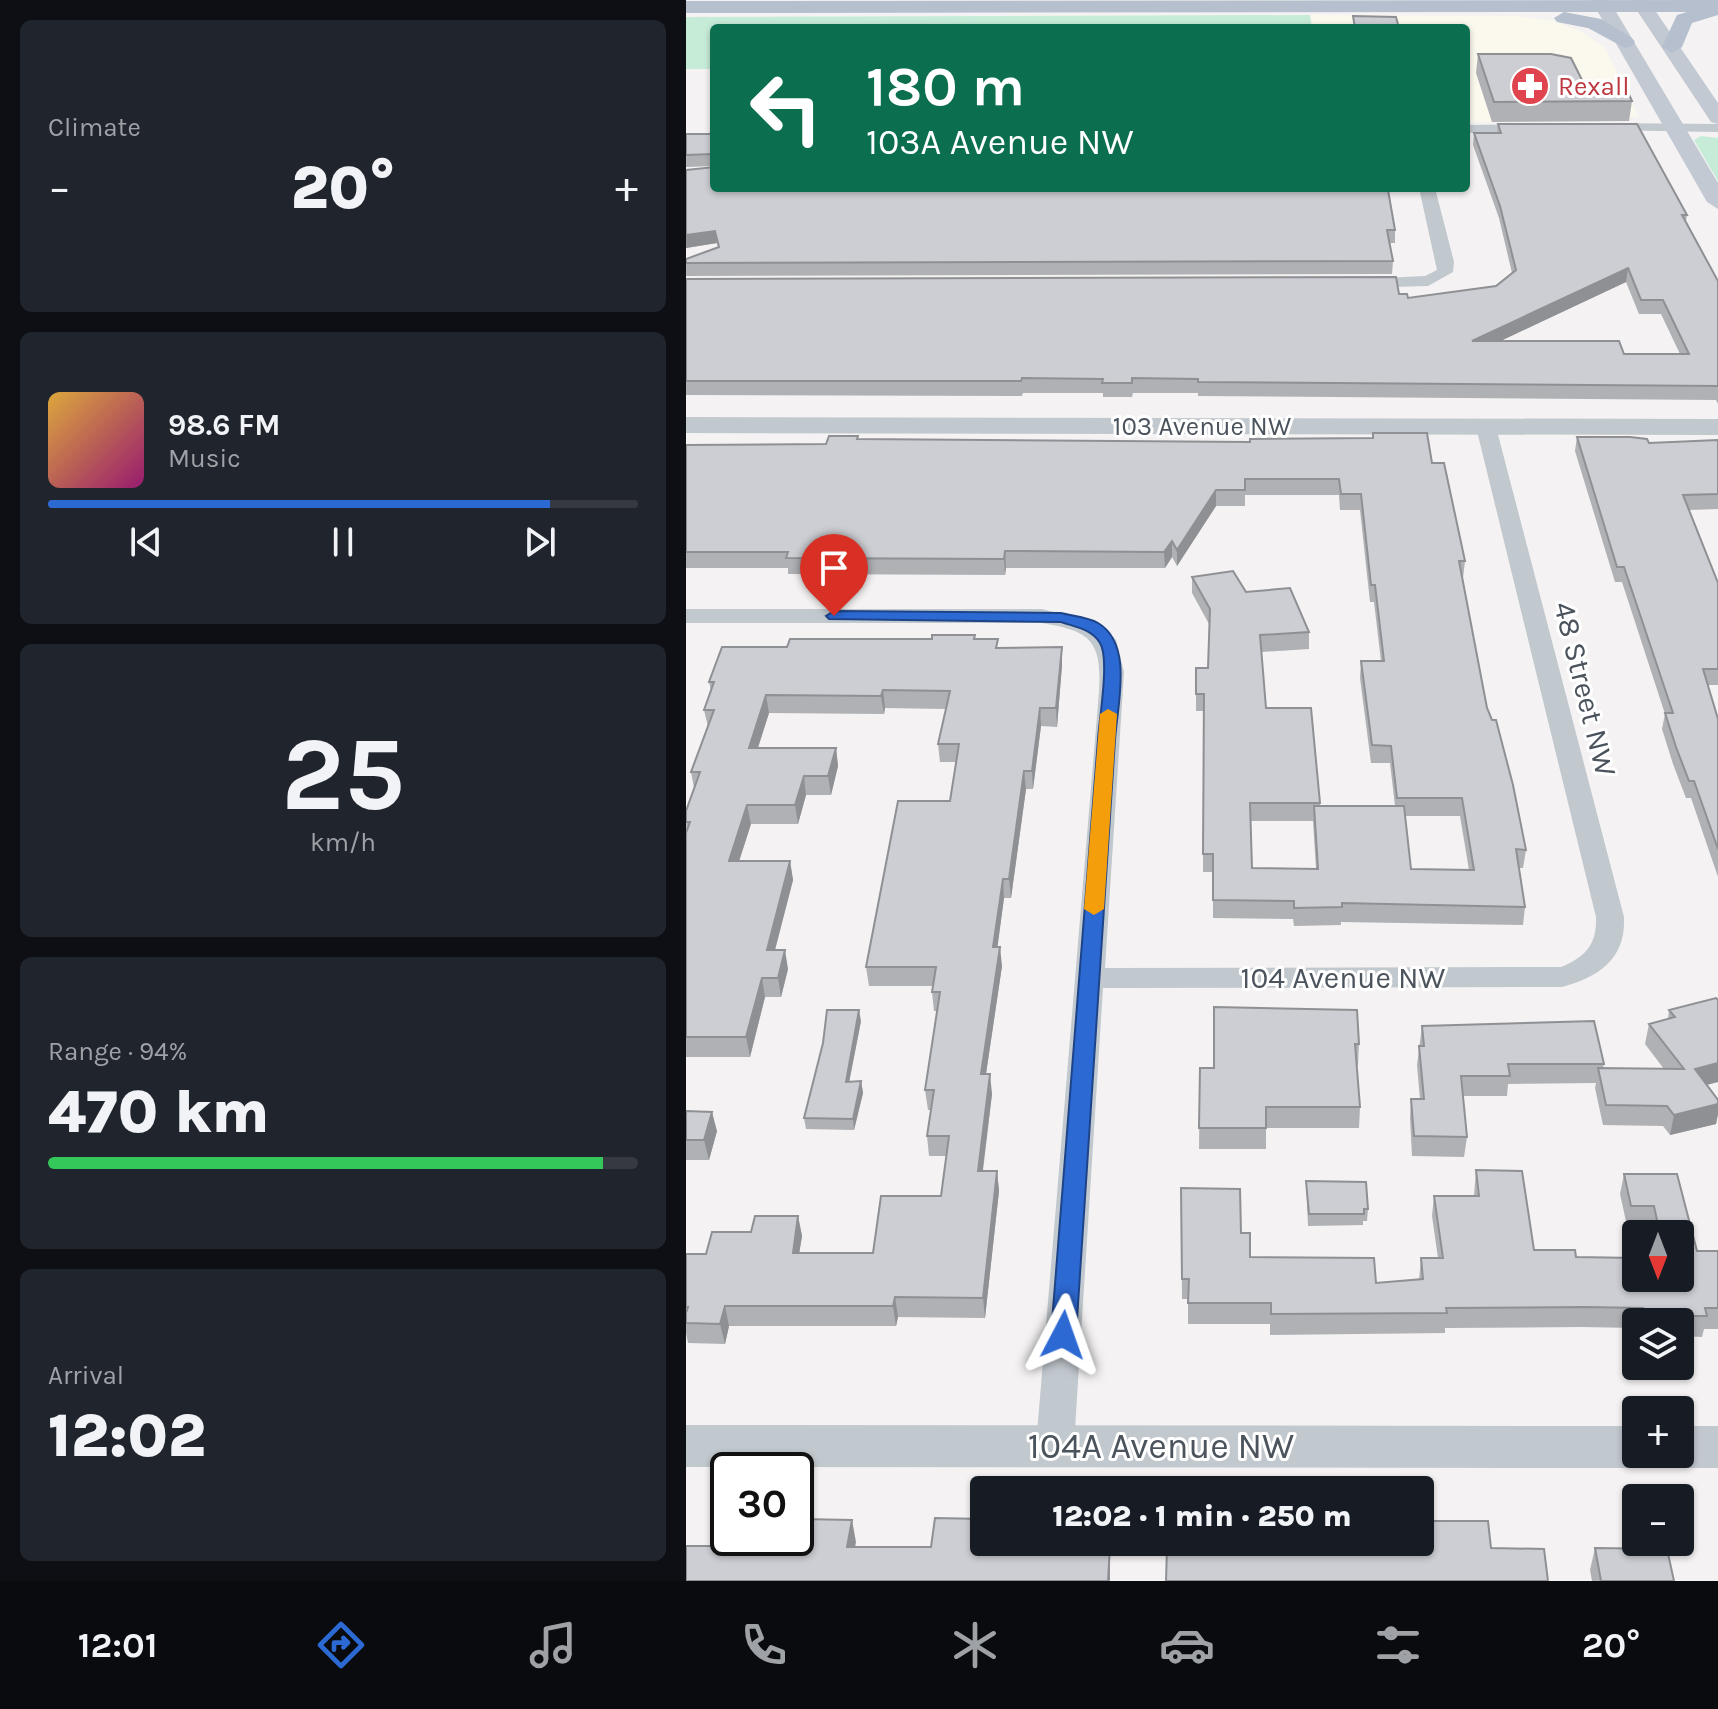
<!DOCTYPE html>
<meta charset="utf-8">
<style>
:root{--surface:#171b24;--page:#20242c;--text:#f1f3f6;--muted:#9ea1a6;--line:#363941;--accent:#2d69d3}
body{margin:0;font-family:Karla,sans-serif;background:var(--page);color:var(--text);height:100vh;display:flex;flex-direction:column;font-size:30px;white-space:nowrap}
*{box-sizing:border-box;margin:0}
p{font-size:26px;color:var(--muted)}
.icon{flex:none;width:44px;height:44px;fill:none;stroke:currentColor;stroke-width:2;stroke-linecap:round;stroke-linejoin:round}
.map{position:relative;flex:1;overflow:hidden}
.details{display:flex;flex-direction:column;gap:20px;padding:20px;background:#0d0f14;width:686px}
.details>*{flex:none}
.banner{position:absolute;left:24px;top:24px;width:760px;height:168px;border-radius:8px;box-shadow:0 2px 6px #0004;background:#0b6e4f;color:#fff;overflow:hidden}
.needle{width:52px;rotate:180deg}
.fabs{position:absolute;left:936px;top:1220px;display:grid;gap:16px}
.fabs a{display:grid;place-items:center;width:72px;height:72px;border-radius:8px;background:var(--surface);box-shadow:0 2px 6px #0004;font-size:40px}
.speed{position:absolute;left:24px;top:1452px;display:flex;gap:16px;font-size:40px;font-weight:700;text-align:center}
.speed>*{display:grid;place-content:center;width:104px;height:104px;border-radius:50%;background:var(--surface);box-shadow:0 2px 6px #0004;line-height:1}
.speed .limit{border:4px solid #111;border-radius:12px;background:#fff;color:#111}
.pin{position:absolute;display:grid;place-items:center;width:68px;height:68px;color:#fff;margin:-82px -34px;border-radius:50% 50% 50% 0;rotate:-45deg;box-shadow:0 0 8px #0007}
.pin .icon{rotate:45deg}
.me{position:absolute;width:88px;margin:-44px;rotate:4deg;stroke-linejoin:round;filter:drop-shadow(0 0 6px #0008)}
.turn{display:flex;align-items:center;gap:28px;height:168px;padding:0 24px;font-size:36px}
.turn .icon{width:104px;height:104px;stroke-width:2.5}
.turn b{display:block;font-size:56px;line-height:68px}
.big{font-size:60px;font-weight:800;line-height:1.1}
.details .tile{flex:1;display:flex;flex-direction:column;justify-content:center;gap:12px;min-width:0;padding:0 28px;border-radius:12px;background:var(--page)}
.details .dial{align-items:center;gap:0}
.dial b{font-size:104px;line-height:1}
.song{display:flex;align-items:center;gap:24px}
.cover{width:96px;height:96px;border-radius:12px;background:linear-gradient(135deg,hsl(40 70% 55%),hsl(320 70% 35%))}
.played{height:8px;border-radius:4px;background:linear-gradient(90deg,var(--accent) 85%,var(--line) 85%)}
.keys{display:flex;justify-content:space-around;direction:ltr}
.heat{display:flex;justify-content:space-between;align-items:center;font-size:44px;direction:ltr}
.charge{height:12px;border-radius:6px;background:linear-gradient(90deg,#34c759 94%,var(--line) 0)}
.trip{position:absolute;left:284px;top:1476px;width:464px;height:80px;border-radius:8px;background:var(--surface);box-shadow:0 2px 6px #0004;font-weight:800;line-height:80px;text-align:center}
.menu{display:flex;height:128px;justify-content:space-around;align-items:center;background:#090b0e;color:var(--muted)}
.menu .icon{width:56px;height:56px}
.menu .active{color:var(--accent)}
.menu b{font-size:36px;color:var(--text)}
main{display:flex;flex:1;min-height:0}
.map>svg:first-child{display:block}
</style>
<main>
<section class="details">
<div class="tile"><p>Climate</p>
<div class="heat"><a>−</a><b class="big">20°</b><a>+</a></div>
</div>
<div class="tile">
<div class="song"><i class="cover"></i><div><b>98.6 FM</b><p>Music</p></div></div>
<div class="played"></div>
<div class="keys"><svg class="icon" aria-label="previous" viewBox="0 0 24 24"><path d="M18 5L8 12l10 7zM5 5v14"/></svg><svg class="icon" aria-label="pause" viewBox="0 0 24 24"><path d="M8 5v14M16 5v14"/></svg><svg class="icon" aria-label="next" viewBox="0 0 24 24"><path d="M6 5l10 7-10 7zM19 5v14"/></svg></div>
</div>
<div class="tile dial"><b>25</b><p>km/h</p></div>
<div class="tile"><p>Range · 94%</p><b class="big">470 km</b><div class="charge"></div></div>
<div class="tile"><p>Arrival</p><b class="big">12:02</b></div>
</section>
<div class="map">
<svg width="1032" height="1581" viewBox="0 0 1032 1581">
<rect width="100%" height="100%" fill="#f4f2f2"/>
<path fill="#fbf8ee" d="M 624,15 L 829,16 L 869,21 L 896,32 L 919,48 L 953,117 L 780,122 L 780,28 L 626,28 Z"/>
<path fill="#c6ecd7" d="M 624,15 L 626,28 L 28,28 L 28,69 L 0,69 L 0,17 Z
M 1015,136 L 1032,138 L 1032,181 L 1008,140 Z"/>
<g fill="none" stroke-linecap="round" stroke-linejoin="round">
<path fill="#c1c8ce" fill-rule="evenodd" d="M 920,123 L 1032,124 L 1032,132 L 915,130 L 913,127 Z
M 849,124 L 851,127 L 844,131 L 780,133 L 780,125 Z
M 733,188 L 749,188 L 768,262 L 767,272 L 742,286 L 670,288 L 670,280 L 676,279 L 739,276 L 751,270 Z
M 800,421 L 810,427 L 938,917 C 940,959 913,977 876,987 L 417,988 L 388,1445 L 382,1457 L 369,1461 L 356,1457 L 350,1445 L 413,692 C 416,641 405,631 356,623 L 0,623 L 0,609 L 356,609 L 414,624 L 430,640 L 438,672 L 419,968 L 875,967 C 900,957 911,944 910,917 L 790,427 Z"/>
<path fill="#c1c8ce" fill-rule="evenodd" d="M 0,417 L 1032,419 L 1032,435 L 0,433 Z
M 0,1425 L 950,1426 L 950,1454 L 971,1454 L 967,1462 L 950,1468 L 0,1467 Z
M 994,1426 L 1032,1426 L 1032,1468 L 994,1468 L 977,1462 L 973,1454 L 994,1454 Z"/>
<path fill="#c2c9d3" fill-rule="evenodd" d="M 905,0 L 923,0 L 1032,183 L 1032,209 L 1021,202 Z
M 944,0 L 962,0 L 1032,103 L 1032,124 L 1025,122 Z"/>
<path fill="#b5bfcd" fill-rule="evenodd" d="M 1032,0 L 1032,15 L 1006,23 L 996,47 L 986,53 L 976,47 L 991,15 L 1001,12 L 878,12 L 915,19 L 946,38 L 949,42 L 946,46 L 939,48 L 902,28 L 871,22 L 868,18 L 878,12 L 0,13 L 0,1 Z"/>
</g>
<path fill="#afb1b5" fill-rule="evenodd" d="M 792,54 L 901,90 L 946,101 L 943,121 L 806,122 L 790,73 Z
M 812,124 L 1001,215 L 1000,221 L 1032,281 L 1032,404 L 1030,400 L 512,396 L 512,393 L 447,393 L 446,397 L 417,397 L 417,393 L 337,393 L 336,396 L 0,395 L 0,279 L 713,294 L 722,298 L 810,286 L 826,273 L 813,218 L 787,145 L 788,133 L 811,133 ZM 940,282 L 953,314 L 975,314 L 994,354 L 938,354 L 814,341 Z
M 28,128 L 28,166 L 0,167 L 0,134 L 24,134 Z
M 0,170 L 28,188 L 709,230 L 709,243 L 704,243 L 707,261 L 706,274 L 0,276 L 0,259 L 32,247 L 31,243 L 0,248 Z
M 687,433 L 746,463 L 779,561 L 777,578 L 776,578 L 801,708 L 840,850 L 837,868 L 833,868 L 839,907 L 837,925 L 655,922 L 655,925 L 608,926 L 607,919 L 527,918 L 527,872 L 517,872 L 517,711 L 510,711 L 510,685 L 522,668 L 523,624 L 506,593 L 506,577 L 560,592 L 623,632 L 623,649 L 575,652 L 580,708 L 634,803 L 634,806 L 709,806 L 704,763 L 685,763 L 674,678 L 675,661 L 695,661 L 688,602 L 684,602 L 674,510 L 654,510 L 653,495 L 559,495 L 559,506 L 530,506 L 491,566 L 486,557 L 479,568 L 320,568 L 319,575 L 102,574 L 102,568 L 0,568 L 0,445 L 140,444 L 173,439 L 564,442 L 686,438 ZM 719,816 L 774,816 L 783,870 L 725,869 ZM 565,821 L 627,821 L 630,869 L 566,868 Z
M 891,437 L 963,443 L 1032,440 L 1032,509 L 1003,510 L 1032,583 L 1032,685 L 1022,685 L 1032,719 L 1032,877 L 1005,798 L 1000,798 L 987,764 L 976,729 L 979,714 L 936,582 L 929,582 L 889,451 Z
M 289,635 L 289,639 L 312,648 L 376,665 L 371,727 L 355,726 L 347,789 L 340,789 L 325,898 L 318,898 L 311,947 L 316,966 L 300,1074 L 306,1094 L 297,1171 L 311,1171 L 313,1191 L 299,1318 L 212,1317 L 210,1326 L 43,1326 L 39,1344 L 2,1343 L 0,1333 L 0,1254 L 20,1254 L 65,1232 L 112,1216 L 116,1236 L 113,1253 L 187,1253 L 255,1196 L 260,1156 L 243,1156 L 241,1136 L 245,1110 L 242,1110 L 239,1090 L 251,1011 L 248,1011 L 246,992 L 247,986 L 183,986 L 180,967 L 264,801 L 270,762 L 254,762 L 252,744 L 260,709 L 199,708 L 198,714 L 83,713 L 72,748 L 150,748 L 152,766 L 145,795 L 120,795 L 112,824 L 65,824 L 53,861 L 104,861 L 107,880 L 89,950 L 102,969 L 95,997 L 79,997 L 64,1057 L 0,1057 L 0,811 L 8,788 L 5,772 L 22,727 L 18,710 L 25,691 L 23,682 L 101,647 L 246,639 Z
M 1032,1000 L 1032,1082 L 1020,1085 L 1032,1100 L 1032,1114 L 1030,1124 L 984,1135 L 977,1126 L 917,1125 L 909,1088 L 910,1083 L 822,1084 L 821,1096 L 777,1096 L 781,1137 L 778,1157 L 726,1156 L 724,1118 L 725,1099 L 734,1099 L 731,1065 L 736,1026 L 918,1064 L 917,1068 L 978,1069 L 959,1044 L 963,1024 L 982,1019 L 983,1010 Z
M 528,1007 L 673,1044 L 672,1065 L 671,1065 L 674,1107 L 673,1128 L 580,1128 L 580,1149 L 513,1149 L 514,1068 L 528,1068 Z
M 175,1021 L 163,1082 L 175,1081 L 177,1093 L 168,1130 L 120,1129 L 118,1118 Z
M 0,1111 L 31,1131 L 23,1160 L 0,1160 Z
M 790,1170 L 848,1250 L 994,1278 L 994,1234 L 965,1234 L 963,1226 L 941,1226 L 934,1194 L 938,1174 L 1011,1251 L 1032,1251 L 1032,1329 L 1018,1329 L 1016,1337 L 994,1336 L 994,1322 L 950,1322 L 950,1328 L 895,1327 L 759,1328 L 759,1333 L 584,1335 L 584,1324 L 502,1324 L 502,1299 L 496,1299 L 495,1188 L 555,1233 L 564,1257 L 690,1283 L 733,1280 L 735,1258 L 752,1258 L 746,1216 L 748,1196 L 788,1196 Z
M 620,1181 L 682,1209 L 681,1221 L 677,1221 L 677,1225 L 622,1226 Z
M 909,1548 L 988,1581 L 906,1581 L 904,1570 Z"/>
<path fill="#8f9094" d="M 29,231 L 31,243 L 0,248 L 0,235 Z
M 942,268 L 940,282 L 785,355 L 786,341 Z
M 530,490 L 530,506 L 491,566 L 491,550 Z
M 486,541 L 486,557 L 479,568 L 478,552 Z
M 319,551 L 320,568 L 319,575 L 318,559 Z
M 376,647 L 376,665 L 371,727 L 370,708 Z
M 197,690 L 199,708 L 198,714 L 195,696 Z
M 80,695 L 83,713 L 66,766 L 63,748 Z
M 354,708 L 355,726 L 347,789 L 346,771 Z
M 150,748 L 152,766 L 145,795 L 142,776 Z
M 338,771 L 340,789 L 325,898 L 323,879 Z
M 118,776 L 120,795 L 112,824 L 109,805 Z
M 61,805 L 65,824 L 47,880 L 43,861 Z
M 104,861 L 107,880 L 84,969 L 81,950 Z
M 317,879 L 318,898 L 309,966 L 307,947 Z
M 314,947 L 316,966 L 297,1094 L 295,1074 Z
M 99,950 L 102,969 L 95,997 L 92,978 Z
M 76,978 L 79,997 L 64,1057 L 60,1037 Z
M 173,1010 L 175,1021 L 161,1093 L 160,1082 Z
M 1032,1063 L 1032,1082 L 1004,1089 L 1009,1069 Z
M 304,1074 L 306,1094 L 294,1191 L 292,1171 Z
M 175,1081 L 177,1093 L 168,1130 L 167,1119 Z
M 1032,1104 L 1032,1114 L 1030,1124 L 984,1135 L 988,1115 Z
M 26,1112 L 31,1131 L 23,1160 L 18,1140 Z
M 311,1171 L 313,1191 L 299,1318 L 297,1298 Z
M 112,1216 L 116,1236 L 110,1273 L 107,1253 Z
M 209,1297 L 212,1317 L 210,1326 L 207,1306 Z
M 39,1306 L 43,1326 L 39,1344 L 34,1324 Z
M 166,1520 L 170,1542 L 165,1569 L 161,1547 Z
M 424,1546 L 424,1581 L 422,1581 Z"/>
<path fill="#ccced3" stroke="#8f9094" stroke-width="2" fill-rule="evenodd" d="M 667,16 L 710,17 L 713,28 L 669,28 Z
M 792,54 L 865,54 L 885,58 L 901,90 L 941,90 L 946,101 L 808,102 Z
M 812,124 L 951,124 L 1001,215 L 996,215 L 1032,281 L 1032,386 L 512,382 L 512,379 L 446,378 L 446,383 L 416,383 L 417,379 L 336,378 L 335,381 L 0,381 L 0,279 L 710,277 L 713,294 L 721,294 L 722,298 L 810,286 L 830,270 L 814,206 L 788,133 L 815,133 ZM 942,268 L 955,300 L 977,300 L 1003,354 L 938,354 L 933,341 L 786,341 Z
M 28,128 L 28,162 L 26,154 L 0,155 L 0,134 L 24,134 Z
M 28,167 L 28,188 L 691,188 L 691,190 L 702,190 L 709,230 L 701,230 L 707,261 L 0,263 L 0,259 L 33,247 L 29,231 L 0,235 L 0,170 Z
M 687,433 L 741,433 L 746,463 L 758,463 L 779,561 L 773,561 L 801,708 L 806,720 L 810,720 L 827,785 L 840,850 L 830,849 L 839,907 L 656,903 L 656,907 L 608,908 L 608,901 L 527,900 L 527,854 L 517,854 L 518,694 L 510,694 L 510,668 L 522,668 L 524,609 L 506,577 L 547,571 L 560,592 L 604,588 L 623,632 L 574,635 L 580,708 L 625,708 L 634,803 L 564,803 L 566,868 L 632,869 L 628,806 L 718,806 L 725,869 L 788,870 L 776,798 L 711,798 L 705,746 L 686,745 L 675,661 L 698,661 L 689,585 L 685,585 L 675,494 L 655,494 L 653,479 L 559,479 L 559,490 L 530,490 L 491,550 L 486,541 L 478,552 L 319,551 L 318,559 L 100,558 L 102,552 L 0,552 L 0,445 L 140,444 L 143,436 L 172,436 L 171,439 L 564,442 L 564,439 L 687,438 Z
M 891,437 L 944,437 L 961,439 L 963,443 L 1032,440 L 1032,494 L 997,495 L 1032,583 L 1032,669 L 1017,669 L 1032,719 L 1032,849 L 1008,781 L 1003,781 L 990,747 L 979,713 L 987,713 L 938,567 L 931,567 Z
M 246,635 L 289,635 L 288,639 L 312,639 L 310,648 L 376,647 L 370,708 L 354,708 L 346,771 L 338,771 L 323,879 L 317,879 L 307,947 L 314,947 L 295,1074 L 304,1074 L 292,1171 L 311,1171 L 297,1298 L 209,1297 L 207,1306 L 39,1306 L 34,1324 L 0,1323 L 0,1313 L 2,1307 L 0,1307 L 0,1254 L 20,1254 L 26,1232 L 65,1232 L 69,1216 L 112,1216 L 107,1253 L 187,1253 L 195,1196 L 255,1196 L 263,1136 L 241,1136 L 248,1090 L 239,1090 L 254,992 L 246,992 L 250,967 L 180,967 L 212,801 L 264,801 L 273,744 L 252,744 L 264,691 L 197,690 L 195,696 L 80,695 L 63,748 L 150,748 L 142,776 L 118,776 L 109,805 L 61,805 L 43,861 L 104,861 L 81,950 L 99,950 L 92,978 L 76,978 L 60,1037 L 0,1037 L 0,833 L 4,822 L 0,822 L 0,811 L 14,772 L 5,772 L 28,710 L 18,710 L 28,682 L 23,682 L 36,647 L 101,647 L 104,639 L 246,639 Z
M 1030,998 L 1032,1000 L 1032,1063 L 1009,1069 L 1032,1100 L 1032,1104 L 988,1115 L 981,1106 L 920,1105 L 912,1068 L 998,1069 L 963,1024 L 989,1017 L 983,1010 Z
M 528,1007 L 671,1010 L 673,1044 L 669,1044 L 674,1107 L 580,1107 L 580,1128 L 513,1128 L 514,1068 L 528,1068 Z
M 141,1010 L 173,1010 L 160,1082 L 175,1081 L 167,1119 L 118,1118 L 137,1043 Z
M 908,1021 L 918,1064 L 822,1064 L 824,1076 L 775,1076 L 781,1137 L 728,1136 L 725,1099 L 738,1099 L 733,1046 L 738,1046 L 736,1026 Z
M 0,1111 L 26,1112 L 18,1140 L 0,1140 Z
M 790,1170 L 836,1171 L 848,1250 L 889,1250 L 890,1257 L 950,1258 L 950,1278 L 994,1278 L 994,1234 L 974,1234 L 968,1206 L 945,1206 L 938,1174 L 991,1174 L 1011,1251 L 1032,1251 L 1032,1308 L 1019,1308 L 1021,1316 L 959,1316 L 957,1308 L 899,1307 L 760,1308 L 761,1313 L 585,1314 L 585,1303 L 502,1303 L 503,1279 L 496,1279 L 495,1188 L 554,1189 L 555,1233 L 564,1233 L 564,1257 L 688,1258 L 690,1283 L 737,1279 L 735,1258 L 757,1258 L 748,1196 L 793,1196 Z
M 620,1181 L 680,1182 L 682,1209 L 678,1209 L 678,1214 L 623,1214 Z
M 249,1518 L 298,1519 L 298,1542 L 369,1542 L 369,1545 L 424,1546 L 422,1581 L 0,1581 L 0,1546 L 110,1546 L 115,1519 L 166,1520 L 161,1547 L 245,1547 Z
M 734,1521 L 802,1521 L 805,1548 L 858,1549 L 862,1581 L 480,1581 L 481,1547 L 682,1548 L 682,1542 L 734,1542 Z
M 909,1548 L 981,1549 L 988,1581 L 915,1581 Z"/>
<path fill="#2d69d3" stroke="#1d4489" stroke-width="2" d="M 148,611 L 375,613 C 386,616 402,617 412,623 C 448,644 431,706 429,740 L 390,1335 L 386,1342 L 377,1345 L 368,1342 L 365,1335 L 412,740 C 413,720 424,659 414,643 C 406,629 389,627 375,622 L 143,619 L 140,616 Z"/>
<path fill="#f59e0b" d="M 422,709 L 431,714 L 418,909 L 408,915 L 398,909 L 414,714 Z"/>
<defs>
<symbol id="pharmacy-disc" viewBox="-11 -11 22 22"><circle r="9.5" fill="#e0444e" stroke="#fff"/><path d="M-2-6h4v4h4v4h-4v4h-4v-4h-4v-4h4Z" fill="#fff"/></symbol>
</defs>
<g fill-rule="evenodd">
<use href="#pharmacy-disc" x="822" y="64" width="44" height="44"/>
</g>
<g text-anchor="middle" dominant-baseline="central" stroke-width="6" stroke-linejoin="round" paint-order="stroke">
<g font-size="26" fill="#be3a42" stroke="#fff" text-anchor="start">
<text x="872" y="86">Rexall</text>
</g>
<g font-size="26" fill="#4b535d" stroke="#fff">
<text x="516" y="426">103 Avenue NW</text>
</g>
<g font-size="30" fill="#4b535d" stroke="#fff">
<text transform="translate(899 689) rotate(76)">48 Street NW</text>
<text x="657" y="978">104 Avenue NW</text>
</g>
<g font-size="36" fill="#4b535d" stroke="#fff">
<text x="475" y="1446">104A Avenue NW</text>
</g>
</g>
</svg>
<div class="fabs">
<a><svg class="needle" viewBox="-14 -14 28 28"><path d="M0-13l5 13h-10z" fill="#e53935"/><path d="M0 13l5-13h-10z" fill="#9ea1a6"/></svg></a>
<a><svg class="icon" aria-label="layers" viewBox="0 0 24 24"><path d="M12 4l9 5-9 5-9-5zM3 14l9 5 9-5"/></svg></a>
<a>+</a>
<a>−</a>
</div>
<div class="speed"><div class="limit">30</div></div>
<div class="pin" style="left:148px;top:616px;background:#d93025"><svg class="icon" aria-label="arrive" viewBox="0 0 24 24"><path d="M6 21V4h12l-3 4 3 4H6"/></svg></div>
<svg class="me" style="left:377px;top:1335px" viewBox="-20 -20 40 40"><path d="M0-17L14 15 0 8-14 15z" fill="#2d69d3" stroke="#fff" stroke-width="4"/></svg>
<div class="trip">12:02 · 1 min · 250 m</div>
<div class="banner">
<div class="turn"><svg class="icon" aria-label="left" viewBox="0 0 24 24"><path d="M17 20v-9H6M10 6l-5 5 5 5"/></svg><div><b>180 m</b>103A Avenue NW</div></div>
</div>
</div>
</main>
<nav class="menu">
<b>12:01</b>
<svg class="icon active" aria-label="directions" viewBox="0 0 24 24"><path d="M12 3l9 9-9 9-9-9zM9 14v-3h6M13 9l2 2-2 2"/></svg>
<svg class="icon" aria-label="music" viewBox="0 0 24 24"><path d="M9 18V5l10-2v13"/><circle cx="6" cy="18" r="3"/><circle cx="16" cy="16" r="3"/></svg>
<svg class="icon" aria-label="phone" viewBox="0 0 24 24"><path d="M5 4h4l2 5-3 2q2 4 5 5l2-3 5 2v4C11 20 4 13 5 4z"/></svg>
<svg class="icon" aria-label="climate" viewBox="0 0 24 24"><path d="M12 3v18M4 7l16 10M4 17L20 7"/></svg>
<svg class="icon" aria-label="car" viewBox="0 0 24 24"><path d="M5 17H2v-5l4-1 3-4h7l3 4 3 1v5h-3M9 17h6M6 11h13"/><circle cx="7" cy="17" r="2"/><circle cx="17" cy="17" r="2"/></svg>
<svg class="icon" aria-label="filters" viewBox="0 0 24 24"><path d="M4 7h16M4 17h16"/><circle cx="9" cy="7" r="2"/><circle cx="15" cy="17" r="2"/></svg>
<b>20°</b>
</nav>
